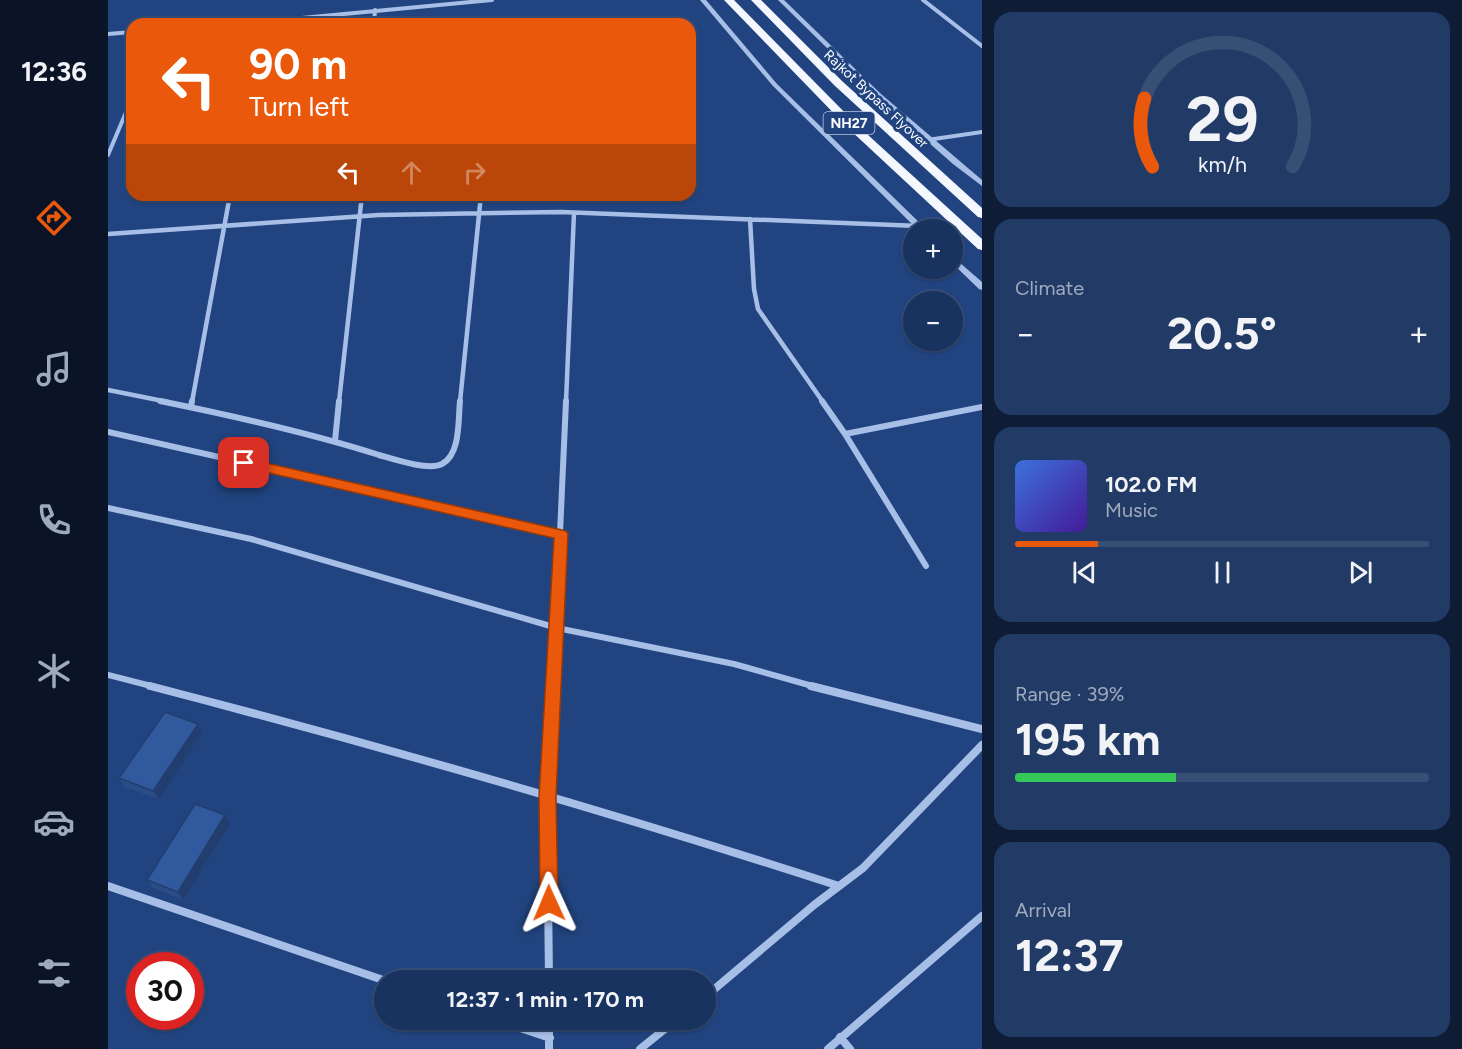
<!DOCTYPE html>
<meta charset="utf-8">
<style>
:root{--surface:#193360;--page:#223b66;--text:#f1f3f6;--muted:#9faabd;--line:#374e75;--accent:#ea580c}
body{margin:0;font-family:Figtree,sans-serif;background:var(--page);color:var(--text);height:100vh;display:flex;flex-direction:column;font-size:22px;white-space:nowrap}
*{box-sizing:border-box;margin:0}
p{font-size:20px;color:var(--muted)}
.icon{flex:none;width:33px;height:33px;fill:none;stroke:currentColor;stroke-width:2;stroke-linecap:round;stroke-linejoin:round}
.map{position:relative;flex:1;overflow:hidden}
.drawer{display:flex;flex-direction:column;gap:12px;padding:12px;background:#0e1c35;width:480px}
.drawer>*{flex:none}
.guide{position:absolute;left:18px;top:18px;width:570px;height:183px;border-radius:18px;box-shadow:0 2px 4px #0004,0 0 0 2px var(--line);background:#ea580c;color:#fff;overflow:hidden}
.controls{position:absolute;left:795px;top:219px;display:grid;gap:12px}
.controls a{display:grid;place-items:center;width:60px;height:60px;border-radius:50%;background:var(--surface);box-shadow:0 2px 4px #0004,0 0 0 2px var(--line);font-size:30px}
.speed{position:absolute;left:18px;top:952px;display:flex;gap:12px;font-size:30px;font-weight:700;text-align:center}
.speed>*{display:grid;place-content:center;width:78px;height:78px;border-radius:50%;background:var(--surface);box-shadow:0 2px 4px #0004,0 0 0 2px var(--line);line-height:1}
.speed .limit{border:9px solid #d22;background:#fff;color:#111}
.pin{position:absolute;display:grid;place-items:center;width:51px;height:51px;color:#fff;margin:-26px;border-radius:12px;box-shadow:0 3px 9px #0006}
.me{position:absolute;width:66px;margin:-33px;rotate:359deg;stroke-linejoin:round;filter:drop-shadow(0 0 4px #0008)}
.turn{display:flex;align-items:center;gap:21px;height:126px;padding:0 24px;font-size:27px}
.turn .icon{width:78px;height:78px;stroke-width:2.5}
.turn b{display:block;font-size:42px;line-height:51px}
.lanes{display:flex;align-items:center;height:57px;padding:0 24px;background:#0003;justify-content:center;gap:30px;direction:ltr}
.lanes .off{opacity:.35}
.big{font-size:45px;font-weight:700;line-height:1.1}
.drawer .tile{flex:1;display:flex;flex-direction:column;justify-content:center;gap:9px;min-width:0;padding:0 21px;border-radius:18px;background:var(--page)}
.drawer .dial{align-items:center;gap:0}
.dial svg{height:156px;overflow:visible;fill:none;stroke:var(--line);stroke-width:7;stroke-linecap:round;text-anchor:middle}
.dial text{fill:var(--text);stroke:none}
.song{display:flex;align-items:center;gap:18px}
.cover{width:72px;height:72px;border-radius:9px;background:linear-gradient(135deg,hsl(220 70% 55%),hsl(260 70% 35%))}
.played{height:6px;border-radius:3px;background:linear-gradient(90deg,var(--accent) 20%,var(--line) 20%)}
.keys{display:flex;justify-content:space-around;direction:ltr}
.heat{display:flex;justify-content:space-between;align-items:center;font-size:33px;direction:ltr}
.charge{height:9px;border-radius:4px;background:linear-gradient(90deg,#34c759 39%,var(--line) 0)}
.trip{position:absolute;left:266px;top:970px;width:342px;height:60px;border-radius:30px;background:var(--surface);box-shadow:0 2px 4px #0004,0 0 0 2px var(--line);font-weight:700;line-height:60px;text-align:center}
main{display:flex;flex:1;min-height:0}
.tab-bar{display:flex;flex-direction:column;width:108px;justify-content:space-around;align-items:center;background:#0a1426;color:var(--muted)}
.tab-bar .icon{width:42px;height:42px}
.tab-bar .on{color:var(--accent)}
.tab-bar b{font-size:27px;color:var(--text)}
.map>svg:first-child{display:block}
</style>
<main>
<nav class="tab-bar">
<b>12:36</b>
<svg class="icon on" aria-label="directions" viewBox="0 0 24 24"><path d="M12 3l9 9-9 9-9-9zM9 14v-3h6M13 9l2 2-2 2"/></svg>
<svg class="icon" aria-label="music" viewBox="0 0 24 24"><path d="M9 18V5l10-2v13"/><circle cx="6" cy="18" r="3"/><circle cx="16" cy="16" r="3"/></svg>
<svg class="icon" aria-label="phone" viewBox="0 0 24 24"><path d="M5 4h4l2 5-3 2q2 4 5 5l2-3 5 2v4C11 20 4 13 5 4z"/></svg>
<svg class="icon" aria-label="climate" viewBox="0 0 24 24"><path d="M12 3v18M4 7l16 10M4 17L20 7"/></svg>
<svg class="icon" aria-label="car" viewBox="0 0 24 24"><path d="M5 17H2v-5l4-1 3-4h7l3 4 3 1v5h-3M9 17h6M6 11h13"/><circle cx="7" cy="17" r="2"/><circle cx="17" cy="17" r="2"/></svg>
<svg class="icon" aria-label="filters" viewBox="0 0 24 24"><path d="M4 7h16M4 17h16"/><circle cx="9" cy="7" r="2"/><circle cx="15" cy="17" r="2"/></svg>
</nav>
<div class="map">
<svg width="874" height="1049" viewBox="0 0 874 1049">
<rect width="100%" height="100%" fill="#214480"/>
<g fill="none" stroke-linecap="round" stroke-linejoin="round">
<path stroke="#a7bfe7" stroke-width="4" d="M 815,0 L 874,46
M 129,24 L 384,0
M 266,24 L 267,10
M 0,34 L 24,32
M 819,140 L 874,132
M 0,155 L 24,98"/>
<path stroke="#a7bfe7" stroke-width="4.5" d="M 642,219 L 646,289 L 650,309 L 715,402
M 0,234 L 271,215 L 453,212 L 811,226
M 0,390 L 60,402
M 84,402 L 122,195
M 231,402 L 254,195
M 352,402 L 373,195
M 458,402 L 466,213"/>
<path stroke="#a7bfe7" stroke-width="6" d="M 52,401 C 126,416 199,432 271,455 C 285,459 320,471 334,464 C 353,454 350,419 352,401
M 714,401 L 737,434 L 818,566
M 83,406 L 84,401
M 0,432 L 453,534
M 737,434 L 874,407
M 227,441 L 231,401
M 0,508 L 143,539 L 449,628 L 626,664 L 708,687
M 0,675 L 47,687
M 445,687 L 458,401"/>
<path stroke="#a7bfe7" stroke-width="8" d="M 42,686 C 273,746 503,812 731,886
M 703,686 L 874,729
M 0,886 L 278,981
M 441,981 L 439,797 L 445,686
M 597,997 L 706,905 L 755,868 L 874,745
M 389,1020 L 442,1038
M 441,1020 L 441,1049
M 732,1037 L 742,1049
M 532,1049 L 568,1020
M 720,1049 L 874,916"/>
<path fill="#a7bfe7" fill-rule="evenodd" d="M 592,0 L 598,0 L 669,84 L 819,230 L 810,230 L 665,86 Z
M 670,0 L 676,0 L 773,94 L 874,180 L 874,186 L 845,164 L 769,97 Z
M 844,256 L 874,282 L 874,290 L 871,289 L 844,263 Z"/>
<path fill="#f4f7fe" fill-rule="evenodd" d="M 616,0 L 626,0 L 748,124 L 874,239 L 874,250 L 870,249 L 741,129 Z
M 643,0 L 653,0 L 734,81 L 874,208 L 874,218 L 870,217 L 726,85 Z"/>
</g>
<path fill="#2a4d87" d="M 94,733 L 51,799 L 17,787 L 11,778 Z
M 117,815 L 122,824 L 75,900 L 44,887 L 39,880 Z"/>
<path fill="#223e6e" d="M 90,724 L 94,733 L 51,799 L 45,791 Z
M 117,815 L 122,824 L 75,900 L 70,892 Z"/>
<path fill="#31599d" stroke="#223e6e" stroke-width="1.5" d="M 57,712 L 90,724 L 45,791 L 11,778 Z
M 87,804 L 117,815 L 70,892 L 39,880 Z"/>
<path fill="#ea580c" stroke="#983908" stroke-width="1.5" d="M 136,458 L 458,531 L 460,534 L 448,797 L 450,903 L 447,910 L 441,912 L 434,910 L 432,903 L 431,797 L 446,538 L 131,466 L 129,463 Z"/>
<g text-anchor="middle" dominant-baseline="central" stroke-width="6" stroke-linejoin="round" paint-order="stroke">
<g font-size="14" fill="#fff" stroke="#214480">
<text transform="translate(768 99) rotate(43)">Rajkot Bypass Flyover</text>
</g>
<rect fill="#214480" stroke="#bcc7d9" stroke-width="1.5" x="715.5" y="112" width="51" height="22" rx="4.5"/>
<g font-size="14" font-weight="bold" fill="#fff">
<text x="741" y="123">NH27</text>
</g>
</g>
</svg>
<div class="controls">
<a>+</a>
<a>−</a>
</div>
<div class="speed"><div class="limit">30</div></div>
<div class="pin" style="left:136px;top:463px;background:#d93025"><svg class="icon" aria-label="arrive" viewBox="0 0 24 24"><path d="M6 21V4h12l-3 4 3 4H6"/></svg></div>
<svg class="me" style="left:441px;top:903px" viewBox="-20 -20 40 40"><path d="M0-17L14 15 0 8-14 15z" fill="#ea580c" stroke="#fff" stroke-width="4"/></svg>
<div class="trip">12:37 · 1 min · 170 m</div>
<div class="guide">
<div class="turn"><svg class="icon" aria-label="left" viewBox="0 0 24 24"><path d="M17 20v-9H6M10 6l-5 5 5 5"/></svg><div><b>90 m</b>Turn left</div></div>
<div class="lanes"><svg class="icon" aria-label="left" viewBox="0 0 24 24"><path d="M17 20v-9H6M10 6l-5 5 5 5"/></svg><svg class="icon off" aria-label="ahead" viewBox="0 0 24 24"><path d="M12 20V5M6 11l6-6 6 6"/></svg><svg class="icon off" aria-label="right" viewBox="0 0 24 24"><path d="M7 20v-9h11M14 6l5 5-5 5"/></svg></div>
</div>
</div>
<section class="drawer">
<div class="tile dial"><svg viewBox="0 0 100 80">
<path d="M14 69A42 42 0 1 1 86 69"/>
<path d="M14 69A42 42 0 0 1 10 34" stroke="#ea580c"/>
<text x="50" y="56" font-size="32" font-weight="700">29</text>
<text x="50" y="72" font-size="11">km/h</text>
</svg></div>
<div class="tile"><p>Climate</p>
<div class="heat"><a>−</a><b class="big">20.5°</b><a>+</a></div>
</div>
<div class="tile">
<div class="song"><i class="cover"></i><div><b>102.0 FM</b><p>Music</p></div></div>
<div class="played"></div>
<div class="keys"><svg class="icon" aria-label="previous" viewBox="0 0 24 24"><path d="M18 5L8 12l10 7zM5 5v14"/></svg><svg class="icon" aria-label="pause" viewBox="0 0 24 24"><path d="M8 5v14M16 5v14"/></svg><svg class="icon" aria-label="next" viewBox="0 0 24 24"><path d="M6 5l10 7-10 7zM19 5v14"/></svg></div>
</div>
<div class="tile"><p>Range · 39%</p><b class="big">195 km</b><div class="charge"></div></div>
<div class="tile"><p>Arrival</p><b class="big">12:37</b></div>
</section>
</main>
